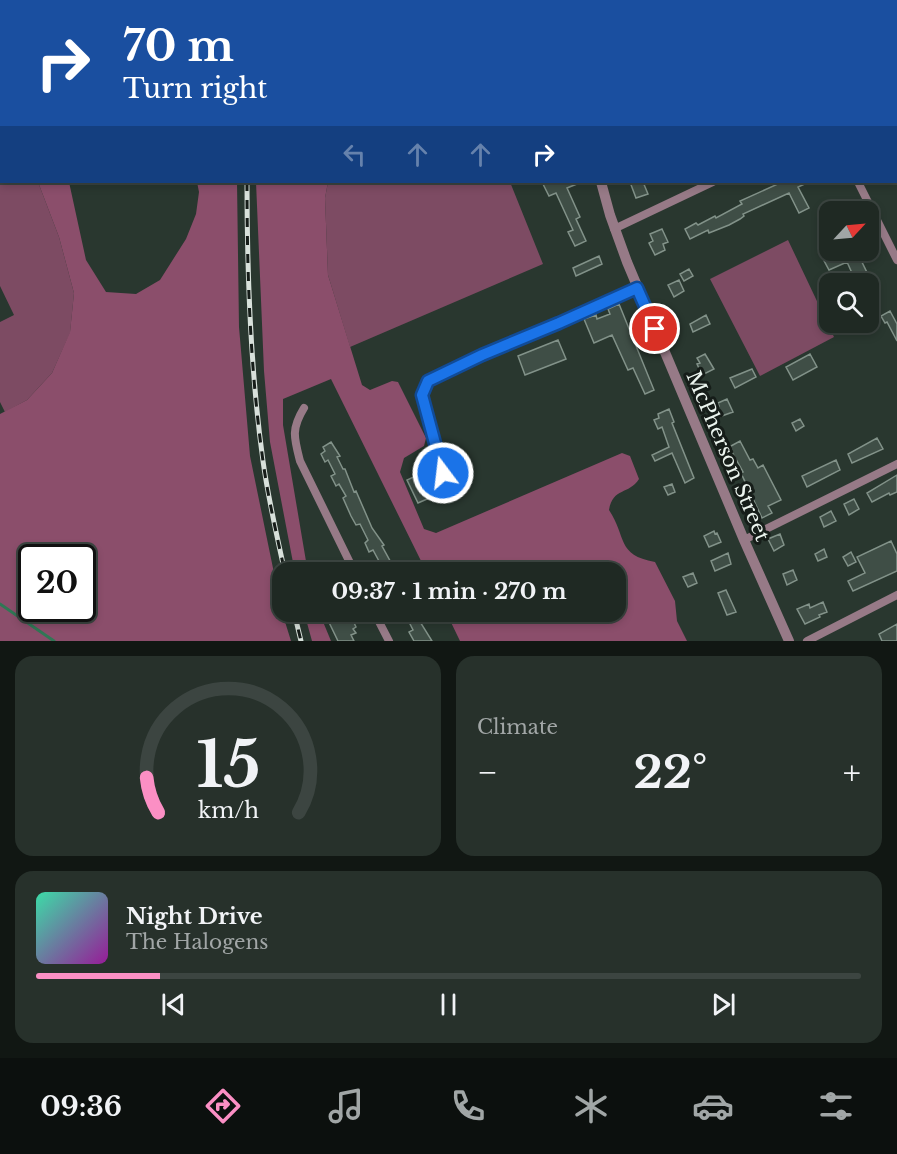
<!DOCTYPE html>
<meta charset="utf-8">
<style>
:root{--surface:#1f2923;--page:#27312b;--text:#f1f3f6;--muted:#a1a6a6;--line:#3c4541;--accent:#fb8fc4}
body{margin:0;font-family:"Libre Baskerville",serif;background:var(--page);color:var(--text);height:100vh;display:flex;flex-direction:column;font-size:22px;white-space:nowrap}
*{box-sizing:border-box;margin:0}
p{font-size:20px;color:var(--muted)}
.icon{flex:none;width:33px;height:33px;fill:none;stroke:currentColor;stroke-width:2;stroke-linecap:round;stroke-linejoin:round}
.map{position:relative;height:641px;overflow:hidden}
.drawer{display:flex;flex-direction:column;gap:15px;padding:15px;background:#111713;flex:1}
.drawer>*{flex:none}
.top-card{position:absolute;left:0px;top:0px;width:897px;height:183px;box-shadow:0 3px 9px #0003,0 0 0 2px var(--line);background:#1a4fa0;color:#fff;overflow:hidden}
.needle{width:39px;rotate:64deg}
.buttons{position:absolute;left:819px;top:201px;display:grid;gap:12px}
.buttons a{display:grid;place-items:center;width:60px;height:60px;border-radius:12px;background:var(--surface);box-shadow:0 3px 9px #0003,0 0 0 2px var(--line);font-size:30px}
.speed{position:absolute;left:18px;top:544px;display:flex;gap:12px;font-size:30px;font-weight:700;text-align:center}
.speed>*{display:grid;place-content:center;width:78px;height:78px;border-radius:50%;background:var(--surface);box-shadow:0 3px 9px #0003,0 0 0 2px var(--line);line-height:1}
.speed .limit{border:3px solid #111;border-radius:9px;background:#fff;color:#111}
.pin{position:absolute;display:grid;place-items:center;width:51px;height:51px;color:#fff;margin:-26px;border:3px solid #fff;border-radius:50%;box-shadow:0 2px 6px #0007}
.me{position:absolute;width:66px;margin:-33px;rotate:345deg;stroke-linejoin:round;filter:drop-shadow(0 0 4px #0008)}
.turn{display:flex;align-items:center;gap:21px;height:126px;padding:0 24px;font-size:27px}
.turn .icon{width:78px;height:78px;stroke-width:2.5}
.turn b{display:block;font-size:42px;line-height:51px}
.lanes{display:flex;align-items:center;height:57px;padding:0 24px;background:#0003;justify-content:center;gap:30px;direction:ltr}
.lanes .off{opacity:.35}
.big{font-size:45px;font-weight:700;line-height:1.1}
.drawer .card{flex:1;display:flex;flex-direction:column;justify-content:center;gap:9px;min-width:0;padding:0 21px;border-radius:18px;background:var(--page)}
.drawer .dial{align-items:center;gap:0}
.dial svg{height:156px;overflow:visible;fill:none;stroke:var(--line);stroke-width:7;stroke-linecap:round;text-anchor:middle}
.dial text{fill:var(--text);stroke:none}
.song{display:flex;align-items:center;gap:18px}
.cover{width:72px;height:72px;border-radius:9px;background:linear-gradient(135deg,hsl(160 70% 55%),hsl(300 70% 35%))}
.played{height:6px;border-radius:3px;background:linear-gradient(90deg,var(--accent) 15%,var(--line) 15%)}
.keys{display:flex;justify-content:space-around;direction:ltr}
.heat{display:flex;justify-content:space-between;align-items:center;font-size:33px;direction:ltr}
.drawer .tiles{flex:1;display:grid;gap:15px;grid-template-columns:1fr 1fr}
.card:last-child{grid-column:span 2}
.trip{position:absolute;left:272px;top:562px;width:354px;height:60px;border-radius:18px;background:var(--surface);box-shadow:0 3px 9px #0003,0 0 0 2px var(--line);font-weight:700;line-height:60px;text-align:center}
.tabs{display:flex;height:96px;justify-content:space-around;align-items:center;background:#0c100e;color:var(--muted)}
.tabs .icon{width:42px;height:42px}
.tabs .selected{color:var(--accent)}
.tabs b{font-size:27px;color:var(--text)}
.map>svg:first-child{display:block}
</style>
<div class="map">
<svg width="897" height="641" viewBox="0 0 897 641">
<rect width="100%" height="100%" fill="#29372f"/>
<path fill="#7d4b63" d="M 0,123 L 2,182 L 38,182 L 59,237 L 74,293 L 70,333 L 52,373 L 27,400 L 5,412 L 0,402 L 0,322 L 14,315 L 0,286 Z
M 328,182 L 510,182 L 543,264 L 350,347 L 328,275 L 325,198 Z
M 788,240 L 834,337 L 760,376 L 710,279 Z"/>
<path fill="#8b4e6b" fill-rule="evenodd" d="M 0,0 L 25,0 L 2,2 L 1,123 Z
M 38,182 L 69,182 L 86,260 L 106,292 L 136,294 L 160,280 L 186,239 L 196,214 L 199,192 L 197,182 L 237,182 L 239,327 L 250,456 L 282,612 L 291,641 L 0,641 L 0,414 L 27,400 L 52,373 L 70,332 L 74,293 L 59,237 ZM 32,558 L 82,558 L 82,609 L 32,609 Z
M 256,182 L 328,182 L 325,198 L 328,275 L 362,385 L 370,390 L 392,381 L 398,382 L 426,438 L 424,446 L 404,458 L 400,472 L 424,529 L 436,533 L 622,453 L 630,456 L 639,479 C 629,495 613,487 609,510 C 627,537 616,555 655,562 L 675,601 L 677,621 L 687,641 L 460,641 L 446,612 L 615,612 L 615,573 L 427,573 L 331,379 L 283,399 L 283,425 L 308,573 L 295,573 L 270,442 L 264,371 Z
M 304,612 L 319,612 L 331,641 L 312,641 Z"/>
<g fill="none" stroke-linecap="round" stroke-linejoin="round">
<path stroke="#307755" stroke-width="3" d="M 0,604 L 54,641"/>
</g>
<path fill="#3f4e46" stroke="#829289" stroke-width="1.5" d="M 542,182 L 582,182 L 567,188 L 580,217 L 576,219 L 586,241 L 575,246 L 568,232 L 573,230 L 556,193 L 549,196 Z
M 630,182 L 643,182 L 648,194 L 636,198 Z
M 777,182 L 809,182 L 798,187 L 809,208 L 799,213 L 789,193 L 743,214 L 744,216 L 740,219 L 729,225 L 709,233 L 708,230 L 690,239 L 685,229 L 696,223 L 698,225 L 715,216 L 716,218 L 742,204 L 740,201 L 778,184 Z
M 662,229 L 668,242 L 663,244 L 665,250 L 655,255 L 649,243 L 653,241 L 650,234 Z
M 830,250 L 870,250 L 859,256 L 877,293 L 868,297 L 868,284 L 857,284 L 847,262 L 829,270 L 821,255 Z
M 599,256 L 602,264 L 576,276 L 573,268 Z
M 689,269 L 693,276 L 684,281 L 680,274 Z
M 679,280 L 684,291 L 674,297 L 668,285 Z
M 619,304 L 654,390 L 645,394 L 633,368 L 628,370 L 612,335 L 594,343 L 584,319 L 596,315 L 597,319 L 610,314 L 608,309 Z
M 890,311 L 897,324 L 897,341 L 887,322 L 885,323 L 881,316 Z
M 706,315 L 710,324 L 693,332 L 690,324 Z
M 558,340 L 566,359 L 525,375 L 518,356 Z
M 705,354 L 714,369 L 702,375 L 697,364 L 700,363 L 697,358 Z
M 810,354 L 817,367 L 793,380 L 786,367 Z
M 752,369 L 756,377 L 735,388 L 730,378 Z
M 727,399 L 733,412 L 716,418 L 712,409 L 719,406 L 718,403 Z
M 669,409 L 674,422 L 672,423 L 694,478 L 685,483 L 672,453 L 655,461 L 652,455 L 669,447 L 662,427 L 658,429 L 654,420 L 659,418 L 658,414 Z
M 800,419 L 804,426 L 796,431 L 792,423 Z
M 877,438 L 883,449 L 852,463 L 848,454 Z
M 740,441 L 750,460 L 753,459 L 758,468 L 763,465 L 781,500 L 768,506 L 772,513 L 762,518 L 741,473 L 743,472 L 732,452 L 731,446 Z
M 331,442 L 340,456 L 337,457 L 343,469 L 345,469 L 354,492 L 356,491 L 372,528 L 384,545 L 382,546 L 394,568 L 384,573 L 380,573 L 376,566 L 380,563 L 373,550 L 369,552 L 365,543 L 368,540 L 360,524 L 356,525 L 351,516 L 343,498 L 346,496 L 339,484 L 336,486 L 331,476 L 335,474 L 328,460 L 325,462 L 321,454 L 325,451 L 323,447 Z
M 836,460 L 840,470 L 807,487 L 802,476 Z
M 424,472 L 434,496 L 418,503 L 407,480 Z
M 897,475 L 897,492 L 890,495 L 889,493 L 872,502 L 867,493 Z
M 672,484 L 675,492 L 668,495 L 664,487 Z
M 854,499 L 859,509 L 849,515 L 844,504 Z
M 831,511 L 836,521 L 824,527 L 820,517 Z
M 714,531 L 715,534 L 717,533 L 721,542 L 709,547 L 704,536 Z
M 780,534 L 784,545 L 774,551 L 768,539 Z
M 891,541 L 897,554 L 897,571 L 853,591 L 848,581 L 865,573 L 857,557 Z
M 824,549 L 827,557 L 818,561 L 815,554 Z
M 851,552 L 856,562 L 848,566 L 843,557 Z
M 728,553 L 731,564 L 715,571 L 711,561 Z
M 793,570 L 797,580 L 787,585 L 783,574 Z
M 693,573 L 697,583 L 688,587 L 683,577 Z
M 726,590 L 736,612 L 727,615 L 718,593 Z
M 823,602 L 827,612 L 819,615 L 820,617 L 805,624 L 797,609 L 809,604 L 810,608 Z
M 324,612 L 349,612 L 356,627 L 353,629 L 356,633 L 351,635 L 354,641 L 338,641 Z
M 404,612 L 414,612 L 432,641 L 414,641 L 409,632 L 413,630 Z
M 897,624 L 897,641 L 882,641 L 879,634 Z"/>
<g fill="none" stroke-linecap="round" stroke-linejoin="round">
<path stroke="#977a87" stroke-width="4.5" d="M 447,488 L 422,395 L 428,381 L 482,355 L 559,323 L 637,288"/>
<path stroke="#977a87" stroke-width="8" d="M 768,0 L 769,2
M 733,2 L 736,0
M 896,106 L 897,105
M 858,182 L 897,260
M 614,229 L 713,182
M 304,408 C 291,429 294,438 300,461 L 355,573
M 744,540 L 897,464
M 374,612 L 389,641
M 807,641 L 897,595"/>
<path stroke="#977a87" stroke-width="10" d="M 557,0 L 557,2
M 601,182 L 610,215 L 627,262 L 744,540 L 789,641"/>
<defs>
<path id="rail" d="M 238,0 L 238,2
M 247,182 C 247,275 250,368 263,461 C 268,498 277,536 285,573
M 294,612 L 301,641"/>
</defs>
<use href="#rail" stroke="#d8e1db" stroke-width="5"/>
<use href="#rail" stroke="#161d19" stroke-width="3" stroke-dasharray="9" stroke-linecap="butt"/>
</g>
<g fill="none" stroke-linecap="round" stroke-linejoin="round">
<defs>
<path id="route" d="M 443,473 L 422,395 L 428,381 L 482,355 L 559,323 L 637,288 L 655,329"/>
</defs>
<use href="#route" stroke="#114b97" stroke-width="15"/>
<use href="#route" stroke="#1a73e8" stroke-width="10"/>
</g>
<g text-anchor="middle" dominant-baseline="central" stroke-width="6" stroke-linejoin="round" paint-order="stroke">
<g font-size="20" fill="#ecf5ef" stroke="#161d19">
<text transform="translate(728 456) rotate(67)">McPherson Street</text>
</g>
</g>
</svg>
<div class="buttons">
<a><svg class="needle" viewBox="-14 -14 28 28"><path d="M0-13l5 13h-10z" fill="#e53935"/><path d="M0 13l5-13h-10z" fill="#a1a6a6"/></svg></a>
<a><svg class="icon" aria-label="search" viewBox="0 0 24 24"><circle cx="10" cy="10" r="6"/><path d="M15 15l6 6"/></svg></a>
</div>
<div class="speed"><div class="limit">20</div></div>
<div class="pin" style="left:655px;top:329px;background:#d93025"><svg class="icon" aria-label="arrive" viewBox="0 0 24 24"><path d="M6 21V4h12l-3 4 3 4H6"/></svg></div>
<svg class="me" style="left:443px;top:473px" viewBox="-20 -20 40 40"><circle r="17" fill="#1a73e8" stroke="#fff" stroke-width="3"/><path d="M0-11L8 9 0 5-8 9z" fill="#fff"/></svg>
<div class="trip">09:37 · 1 min · 270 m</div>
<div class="top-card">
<div class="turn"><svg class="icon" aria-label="right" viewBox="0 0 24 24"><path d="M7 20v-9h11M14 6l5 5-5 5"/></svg><div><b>70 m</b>Turn right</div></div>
<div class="lanes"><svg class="icon off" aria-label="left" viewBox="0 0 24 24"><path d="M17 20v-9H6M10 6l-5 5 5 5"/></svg><svg class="icon off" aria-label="ahead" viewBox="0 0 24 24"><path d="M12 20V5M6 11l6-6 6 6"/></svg><svg class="icon off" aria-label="ahead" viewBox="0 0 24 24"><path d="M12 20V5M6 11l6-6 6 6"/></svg><svg class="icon" aria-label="right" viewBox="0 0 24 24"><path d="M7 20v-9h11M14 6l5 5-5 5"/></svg></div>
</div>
</div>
<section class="drawer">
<div class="tiles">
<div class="card dial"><svg viewBox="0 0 100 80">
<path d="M14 69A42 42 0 1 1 86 69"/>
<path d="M14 69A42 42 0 0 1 8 51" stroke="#fb8fc4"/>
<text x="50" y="56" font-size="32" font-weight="700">15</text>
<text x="50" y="72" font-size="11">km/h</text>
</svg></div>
<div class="card"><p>Climate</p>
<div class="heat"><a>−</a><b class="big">22°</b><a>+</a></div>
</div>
<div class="card">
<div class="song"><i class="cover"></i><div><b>Night Drive</b><p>The Halogens</p></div></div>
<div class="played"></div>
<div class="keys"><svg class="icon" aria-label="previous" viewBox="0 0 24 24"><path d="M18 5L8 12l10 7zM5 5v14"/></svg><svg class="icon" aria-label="pause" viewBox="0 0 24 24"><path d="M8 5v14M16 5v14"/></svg><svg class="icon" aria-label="next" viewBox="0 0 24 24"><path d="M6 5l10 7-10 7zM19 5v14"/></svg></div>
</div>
</div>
</section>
<nav class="tabs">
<b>09:36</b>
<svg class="icon selected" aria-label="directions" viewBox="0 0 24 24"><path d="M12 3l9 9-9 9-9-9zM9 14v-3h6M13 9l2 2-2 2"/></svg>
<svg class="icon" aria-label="music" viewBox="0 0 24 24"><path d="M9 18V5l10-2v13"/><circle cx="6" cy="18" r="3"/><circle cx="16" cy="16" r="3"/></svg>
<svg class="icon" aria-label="phone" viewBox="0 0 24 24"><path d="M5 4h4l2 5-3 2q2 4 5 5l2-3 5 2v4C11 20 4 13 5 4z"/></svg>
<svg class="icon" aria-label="climate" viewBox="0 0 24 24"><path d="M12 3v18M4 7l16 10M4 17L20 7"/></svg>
<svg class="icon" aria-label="car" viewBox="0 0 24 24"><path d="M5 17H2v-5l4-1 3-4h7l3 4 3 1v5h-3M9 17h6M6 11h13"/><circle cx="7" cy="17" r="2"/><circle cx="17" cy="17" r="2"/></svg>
<svg class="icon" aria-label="filters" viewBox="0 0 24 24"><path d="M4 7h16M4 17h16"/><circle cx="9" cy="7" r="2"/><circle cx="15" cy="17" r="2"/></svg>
</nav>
